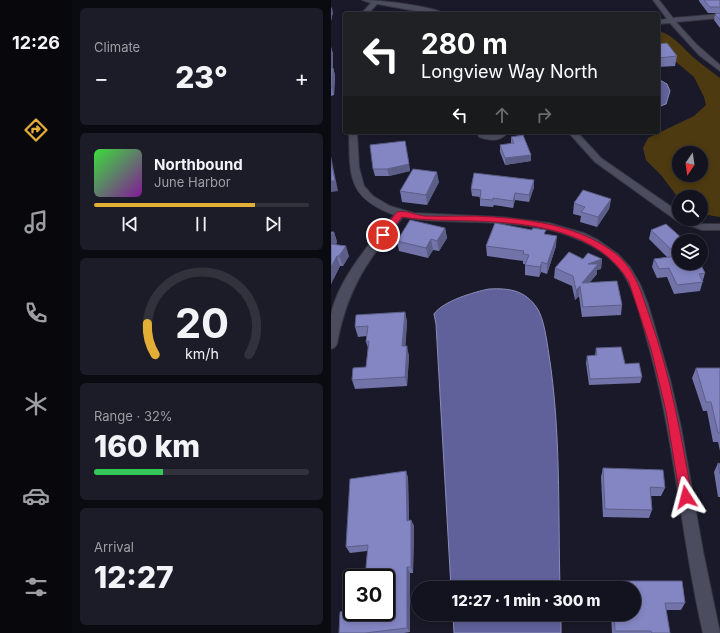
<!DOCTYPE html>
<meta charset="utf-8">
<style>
:root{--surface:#13131f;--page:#1c1c28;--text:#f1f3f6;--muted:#9d9ea4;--line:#32323d;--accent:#e3ae35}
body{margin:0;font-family:Inter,sans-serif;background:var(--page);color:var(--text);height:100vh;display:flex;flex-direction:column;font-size:15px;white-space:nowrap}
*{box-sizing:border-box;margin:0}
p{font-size:13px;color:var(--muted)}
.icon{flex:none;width:22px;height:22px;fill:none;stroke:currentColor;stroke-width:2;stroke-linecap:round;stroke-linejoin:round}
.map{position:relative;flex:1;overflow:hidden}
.sheet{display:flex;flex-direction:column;gap:8px;padding:8px;background:#0a0a11;width:259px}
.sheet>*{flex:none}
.hud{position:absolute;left:12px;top:12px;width:317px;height:122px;border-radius:4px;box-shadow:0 2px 6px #0003,0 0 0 1px var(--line);background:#202124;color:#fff;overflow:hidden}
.needle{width:26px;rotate:193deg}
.controls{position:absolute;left:341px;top:146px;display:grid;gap:8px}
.controls a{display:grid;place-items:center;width:36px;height:36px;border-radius:50%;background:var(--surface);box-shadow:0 2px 6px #0003,0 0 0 1px var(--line);font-size:20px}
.speed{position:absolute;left:12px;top:569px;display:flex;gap:8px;font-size:20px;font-weight:700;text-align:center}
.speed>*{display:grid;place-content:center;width:52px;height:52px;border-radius:50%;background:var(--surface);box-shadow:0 2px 6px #0003,0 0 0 1px var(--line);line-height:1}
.speed .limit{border:2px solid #111;border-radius:6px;background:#fff;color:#111}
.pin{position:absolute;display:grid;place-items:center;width:34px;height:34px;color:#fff;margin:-17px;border:2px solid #fff;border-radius:50%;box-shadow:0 1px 4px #0007}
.me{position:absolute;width:44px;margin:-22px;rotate:351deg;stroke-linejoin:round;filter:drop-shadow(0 0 3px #0008)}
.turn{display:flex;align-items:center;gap:14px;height:84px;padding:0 12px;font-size:18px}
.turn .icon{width:52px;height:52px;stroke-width:2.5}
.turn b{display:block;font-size:28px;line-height:34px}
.lanes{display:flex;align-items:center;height:38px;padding:0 12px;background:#0003;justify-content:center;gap:20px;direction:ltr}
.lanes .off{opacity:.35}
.big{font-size:30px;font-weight:800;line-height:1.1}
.sheet .card{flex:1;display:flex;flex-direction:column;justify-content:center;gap:6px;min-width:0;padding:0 14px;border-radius:6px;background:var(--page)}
.sheet .dial{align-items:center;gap:0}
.dial svg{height:104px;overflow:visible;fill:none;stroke:var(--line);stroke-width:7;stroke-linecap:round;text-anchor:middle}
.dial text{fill:var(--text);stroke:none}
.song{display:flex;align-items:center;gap:12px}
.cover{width:48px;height:48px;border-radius:6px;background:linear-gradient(135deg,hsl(120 70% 55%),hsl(290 70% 35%))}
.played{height:4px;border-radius:2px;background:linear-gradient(90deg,var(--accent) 75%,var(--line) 75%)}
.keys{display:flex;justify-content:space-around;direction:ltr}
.heat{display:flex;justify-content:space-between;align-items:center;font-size:22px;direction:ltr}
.charge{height:6px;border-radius:3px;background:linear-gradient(90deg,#34c759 32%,var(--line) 0)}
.trip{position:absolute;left:80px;top:581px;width:230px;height:40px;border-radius:20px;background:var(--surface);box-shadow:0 2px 6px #0003,0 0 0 1px var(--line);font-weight:800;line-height:40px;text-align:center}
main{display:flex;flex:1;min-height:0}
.tab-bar{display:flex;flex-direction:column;width:72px;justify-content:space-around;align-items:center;background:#08080c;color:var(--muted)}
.tab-bar .icon{width:28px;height:28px}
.tab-bar .active{color:var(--accent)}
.tab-bar b{font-size:18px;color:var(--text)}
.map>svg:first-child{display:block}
</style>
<main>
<nav class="tab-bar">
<b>12:26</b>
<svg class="icon active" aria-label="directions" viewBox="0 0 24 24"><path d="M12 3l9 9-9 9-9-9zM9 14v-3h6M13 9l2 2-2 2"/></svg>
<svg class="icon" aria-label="music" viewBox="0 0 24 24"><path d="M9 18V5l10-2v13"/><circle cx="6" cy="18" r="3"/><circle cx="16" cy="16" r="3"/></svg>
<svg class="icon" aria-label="phone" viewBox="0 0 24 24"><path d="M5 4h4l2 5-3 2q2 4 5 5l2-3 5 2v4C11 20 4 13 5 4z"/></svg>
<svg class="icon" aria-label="climate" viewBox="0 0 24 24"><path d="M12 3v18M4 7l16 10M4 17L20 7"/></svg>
<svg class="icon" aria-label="car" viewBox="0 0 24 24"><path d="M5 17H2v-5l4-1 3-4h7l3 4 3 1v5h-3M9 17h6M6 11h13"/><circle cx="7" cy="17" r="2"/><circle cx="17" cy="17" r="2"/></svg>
<svg class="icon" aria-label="filters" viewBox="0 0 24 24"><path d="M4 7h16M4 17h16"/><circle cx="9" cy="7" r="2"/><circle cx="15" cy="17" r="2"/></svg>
</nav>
<section class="sheet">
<div class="card"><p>Climate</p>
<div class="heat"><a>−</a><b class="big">23°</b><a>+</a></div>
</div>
<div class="card">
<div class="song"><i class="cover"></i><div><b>Northbound</b><p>June Harbor</p></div></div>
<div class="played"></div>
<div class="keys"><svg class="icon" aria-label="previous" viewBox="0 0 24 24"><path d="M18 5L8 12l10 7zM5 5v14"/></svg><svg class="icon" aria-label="pause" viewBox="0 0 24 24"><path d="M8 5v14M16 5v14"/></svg><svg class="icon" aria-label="next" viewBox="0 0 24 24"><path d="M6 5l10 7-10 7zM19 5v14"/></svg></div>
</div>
<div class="card dial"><svg viewBox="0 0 100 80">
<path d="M14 69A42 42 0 1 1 86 69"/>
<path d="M14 69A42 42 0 0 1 8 45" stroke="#e3ae35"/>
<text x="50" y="56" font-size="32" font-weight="700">20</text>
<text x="50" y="72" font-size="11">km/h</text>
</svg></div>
<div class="card"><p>Range · 32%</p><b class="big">160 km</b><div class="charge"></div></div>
<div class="card"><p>Arrival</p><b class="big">12:27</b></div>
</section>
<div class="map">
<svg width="389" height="633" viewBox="0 0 389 633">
<rect width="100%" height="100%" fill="#191929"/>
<path fill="#4d3a10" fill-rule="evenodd" d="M 327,31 C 342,34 351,47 362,57 C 370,64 380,71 389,78 L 389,217 L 370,214 L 370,197 L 348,197 L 348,199 L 330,175 L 315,160 L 312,148 L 317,138 L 363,116 L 375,105 L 373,97 L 363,77 L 344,61 L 327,43 ZM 348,153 L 370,153 L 370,175 L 348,175 Z"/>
<path fill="#60619b" stroke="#8b8cb8" d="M 327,79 L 336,84 L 339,91 L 335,104 L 327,107 Z
M 158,289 C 178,288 194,290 206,308 C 213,318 216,342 218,355 C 230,432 227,510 229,588 L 120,588 L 105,324 L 103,314 C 112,301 143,292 158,289 Z
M 122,614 L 230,614 L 230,633 L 123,633 Z"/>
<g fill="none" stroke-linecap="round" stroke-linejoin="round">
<defs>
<path id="minor" d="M 31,0 C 46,0 103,6 114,14 L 102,14 L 46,4 L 37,14 L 30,14 L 40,3 Z
M 322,0 L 328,0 L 342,18 L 389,14 L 389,18 L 345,22 L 365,44 L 389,65 L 389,71 L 368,55 L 339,23 L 327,24 L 327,20 L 336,19 Z
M 18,132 L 26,132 L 28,167 L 33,186 L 42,196 L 59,206 L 83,213 L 170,217 L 218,223 L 253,233 L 267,240 L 287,254 L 299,267 L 309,284 L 317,304 L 339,379 L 350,427 L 372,551 L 389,633 L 372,633 C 350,538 344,441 318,347 C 311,323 306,296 293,275 C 282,258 264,246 246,239 C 214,225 176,223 141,222 C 118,221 95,222 72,217 C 37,259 16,289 6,344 L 4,347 L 0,349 C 0,338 0,326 0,315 C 6,281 40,241 63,215 C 16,197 19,176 18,132 Z
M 146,132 L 154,132 L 160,135 L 168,132 L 177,132 C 170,142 159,141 148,137 Z
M 237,132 L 246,132 L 270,158 L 348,212 L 348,219 L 360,219 L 372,224 L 389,224 L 389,230 L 371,230 L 346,221 L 264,162 Z"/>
</defs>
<use href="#minor" stroke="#343440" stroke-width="2"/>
<use href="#minor" fill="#4b4d5f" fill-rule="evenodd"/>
</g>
<path fill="#7273a8" d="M 368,0 L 389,0 L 389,13 L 377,13 L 368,1 Z
M 389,13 L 389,28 L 383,20 L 384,14 Z
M 327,44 L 346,56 L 344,66 L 327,67 Z
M 0,47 L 2,54 L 2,68 L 4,75 L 3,95 L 0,96 Z
M 39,132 L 53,132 L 39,133 Z
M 293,132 L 309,132 L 296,135 Z
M 180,137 L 200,161 L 174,165 L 169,152 L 169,145 L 180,144 Z
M 74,141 L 79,171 L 58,176 L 44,176 L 42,169 Z
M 203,180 L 203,187 L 198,202 L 184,200 L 182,208 L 163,205 L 162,207 L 149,206 L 149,197 L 141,196 L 140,189 Z
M 108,182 L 96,205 L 71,202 L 69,191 Z
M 280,199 L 278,209 L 266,227 L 249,222 L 250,216 L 242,214 L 243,203 Z
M 114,228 L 116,238 L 108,251 L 102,250 L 97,258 L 68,251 L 66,241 Z
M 320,230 L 374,273 L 369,291 L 343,294 L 336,277 L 326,278 L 321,267 L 323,259 L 336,257 L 318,239 Z
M 3,232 L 6,242 L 5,244 L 18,256 L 12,266 L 9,266 L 0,284 Z
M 215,234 L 225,246 L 216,274 L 210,272 L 208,277 L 194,275 L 194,264 L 192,264 L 192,261 L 156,256 L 155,246 Z
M 252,259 L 271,259 L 270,269 L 266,270 L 266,274 L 258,283 L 291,305 L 290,315 L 251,317 L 248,296 L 244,300 L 241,286 L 223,278 L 224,268 Z
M 74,312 L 76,322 L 74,346 L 78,356 L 76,386 L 24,389 L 21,380 L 35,367 L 37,348 L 35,342 L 36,336 L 27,337 L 24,327 Z
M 265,348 L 294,364 L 311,377 L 309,383 L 258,385 L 255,363 L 256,356 L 264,356 Z
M 365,368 L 389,368 L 389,451 L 387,442 L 382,442 L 376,411 L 372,411 L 361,378 Z
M 387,463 L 389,464 L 389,497 L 387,497 L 383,472 Z
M 272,468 L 334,488 L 330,496 L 320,496 L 321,510 L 318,518 L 272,517 L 270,477 Z
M 75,471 L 77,478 L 78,520 L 80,520 L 83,526 L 82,573 L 79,573 L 79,632 L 73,633 L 8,633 L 55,612 L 36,551 L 19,553 L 15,547 Z
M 280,581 L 351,581 L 354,603 L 350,610 L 335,610 L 339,633 L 281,633 L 280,614 L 303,614 L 303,588 L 277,588 Z"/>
<path fill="#5c5e88" d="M 1,7 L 2,14 L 1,16 L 1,18 L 0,21 L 0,8 Z
M 0,47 L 2,54 L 2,75 L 0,69 Z
M 2,68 L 4,75 L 3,95 L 1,88 Z
M 297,132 L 309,132 L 296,135 Z
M 200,155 L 200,161 L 174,165 L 174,158 Z
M 0,156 L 7,191 L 0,192 Z
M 78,164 L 79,171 L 58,176 L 56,169 Z
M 106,172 L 108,182 L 96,205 L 95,195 Z
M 203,180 L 203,187 L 198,202 L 198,195 Z
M 184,193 L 184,200 L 182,208 L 182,201 Z
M 280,199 L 278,209 L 266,227 L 267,217 Z
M 114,228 L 116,238 L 108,251 L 106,241 Z
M 3,232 L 6,242 L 0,252 L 0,236 Z
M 226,236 L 225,246 L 216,274 L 216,264 Z
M 100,239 L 102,250 L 97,258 L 95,248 Z
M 15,246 L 18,256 L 12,266 L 8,256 Z
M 6,256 L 9,266 L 0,284 L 0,267 Z
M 271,259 L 270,269 L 266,270 L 266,274 L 250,293 L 251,283 L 257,264 Z
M 211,262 L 210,272 L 208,277 L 209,267 Z
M 249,286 L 248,296 L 244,300 L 245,290 Z
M 74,312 L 76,322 L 74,356 L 71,346 Z
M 76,346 L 78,356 L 76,386 L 74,377 Z
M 75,471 L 77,478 L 78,527 L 76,521 Z
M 80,520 L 83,526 L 82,573 L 80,567 Z
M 76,567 L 79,573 L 79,632 L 76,628 Z"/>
<path fill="#8486c3" stroke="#5c5e88" d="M 373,0 L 389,0 L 389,7 L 379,7 Z
M 389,13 L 389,20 L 384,14 Z
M 336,43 L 346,56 L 327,58 L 327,44 Z
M 0,68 L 2,68 L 1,88 L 0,88 Z
M 192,135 L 200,155 L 174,158 L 169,145 L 183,143 L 180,137 Z
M 74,141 L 78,164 L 56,169 L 42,169 L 39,145 Z
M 0,161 L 4,181 L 0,181 Z
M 82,169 L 106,172 L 95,195 L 69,191 Z
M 143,173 L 203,180 L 198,195 L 184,193 L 182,201 L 162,198 L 162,200 L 149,199 L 150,190 L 140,189 Z
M 252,190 L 280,199 L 267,217 L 250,212 L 254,207 L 243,203 Z
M 79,220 L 114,228 L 106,241 L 100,239 L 95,248 L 66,241 Z
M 164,223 L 201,230 L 202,228 L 215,230 L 213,234 L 226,236 L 216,264 L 211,262 L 209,267 L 194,265 L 198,255 L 192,254 L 193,251 L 155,246 Z
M 335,224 L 354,241 L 348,241 L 348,263 L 369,263 L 374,273 L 368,274 L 372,282 L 346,285 L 338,268 L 328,269 L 323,259 L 347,256 L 320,230 Z
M 0,232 L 3,232 L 0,236 Z
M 0,244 L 15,246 L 8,256 L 6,256 L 0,267 Z
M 238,252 L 252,259 L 257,253 L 271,259 L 257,264 L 267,264 L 251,283 L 286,281 L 291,305 L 252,307 L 249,286 L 245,290 L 242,276 L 224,268 Z
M 74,312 L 71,346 L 76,346 L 74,377 L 21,380 L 22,368 L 35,367 L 38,341 L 35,342 L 37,326 L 24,327 L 25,315 Z
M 290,347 L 294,364 L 308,363 L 311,377 L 259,379 L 256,356 L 266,355 L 265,348 Z
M 365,368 L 389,368 L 389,433 L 387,433 L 380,402 L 375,402 Z
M 387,463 L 389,464 L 389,474 Z
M 272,468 L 332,470 L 334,488 L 319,487 L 321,510 L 274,509 Z
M 75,471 L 76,521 L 80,520 L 80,567 L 76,567 L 76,628 L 34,633 L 8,633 L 9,612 L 21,610 L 21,612 L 55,612 L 55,578 L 34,578 L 37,545 L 15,547 L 19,479 Z
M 280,581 L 351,581 L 354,603 L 334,603 L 339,633 L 321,633 L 320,631 L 284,631 L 283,614 L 303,614 L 303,588 L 280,588 Z"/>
<path fill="#e11d48" stroke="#92132f" d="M 66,212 C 75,210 85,215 93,216 C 116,217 140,215 163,217 C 205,220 251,227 285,254 C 305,270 311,295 319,318 C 340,377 350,435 361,497 L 359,501 L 355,503 L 351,501 L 349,497 L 335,411 L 320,349 L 298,282 C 268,230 199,223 144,221 C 119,220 95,221 71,217 L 55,237 L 49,237 L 49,233 Z"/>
</svg>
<div class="controls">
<a><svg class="needle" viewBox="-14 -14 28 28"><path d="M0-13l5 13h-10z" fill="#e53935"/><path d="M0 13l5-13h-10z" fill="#9d9ea4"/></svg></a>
<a><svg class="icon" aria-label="search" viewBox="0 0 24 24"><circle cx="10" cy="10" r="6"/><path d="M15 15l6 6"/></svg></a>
<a><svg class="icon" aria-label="layers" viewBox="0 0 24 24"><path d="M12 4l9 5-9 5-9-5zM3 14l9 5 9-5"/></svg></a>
</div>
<div class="speed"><div class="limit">30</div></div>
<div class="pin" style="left:52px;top:235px;background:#d93025"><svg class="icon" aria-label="arrive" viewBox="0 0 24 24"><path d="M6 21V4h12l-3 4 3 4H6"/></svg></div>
<svg class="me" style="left:355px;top:497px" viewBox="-20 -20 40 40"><path d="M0-17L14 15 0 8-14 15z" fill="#e11d48" stroke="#fff" stroke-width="4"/></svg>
<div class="trip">12:27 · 1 min · 300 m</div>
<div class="hud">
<div class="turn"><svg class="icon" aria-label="left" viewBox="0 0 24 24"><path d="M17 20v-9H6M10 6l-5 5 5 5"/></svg><div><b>280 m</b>Longview Way North</div></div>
<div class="lanes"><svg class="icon" aria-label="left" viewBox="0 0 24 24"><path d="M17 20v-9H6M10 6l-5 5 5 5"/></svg><svg class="icon off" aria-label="ahead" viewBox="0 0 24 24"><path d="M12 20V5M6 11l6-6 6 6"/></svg><svg class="icon off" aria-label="right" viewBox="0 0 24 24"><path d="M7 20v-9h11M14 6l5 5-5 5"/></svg></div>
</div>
</div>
</main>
